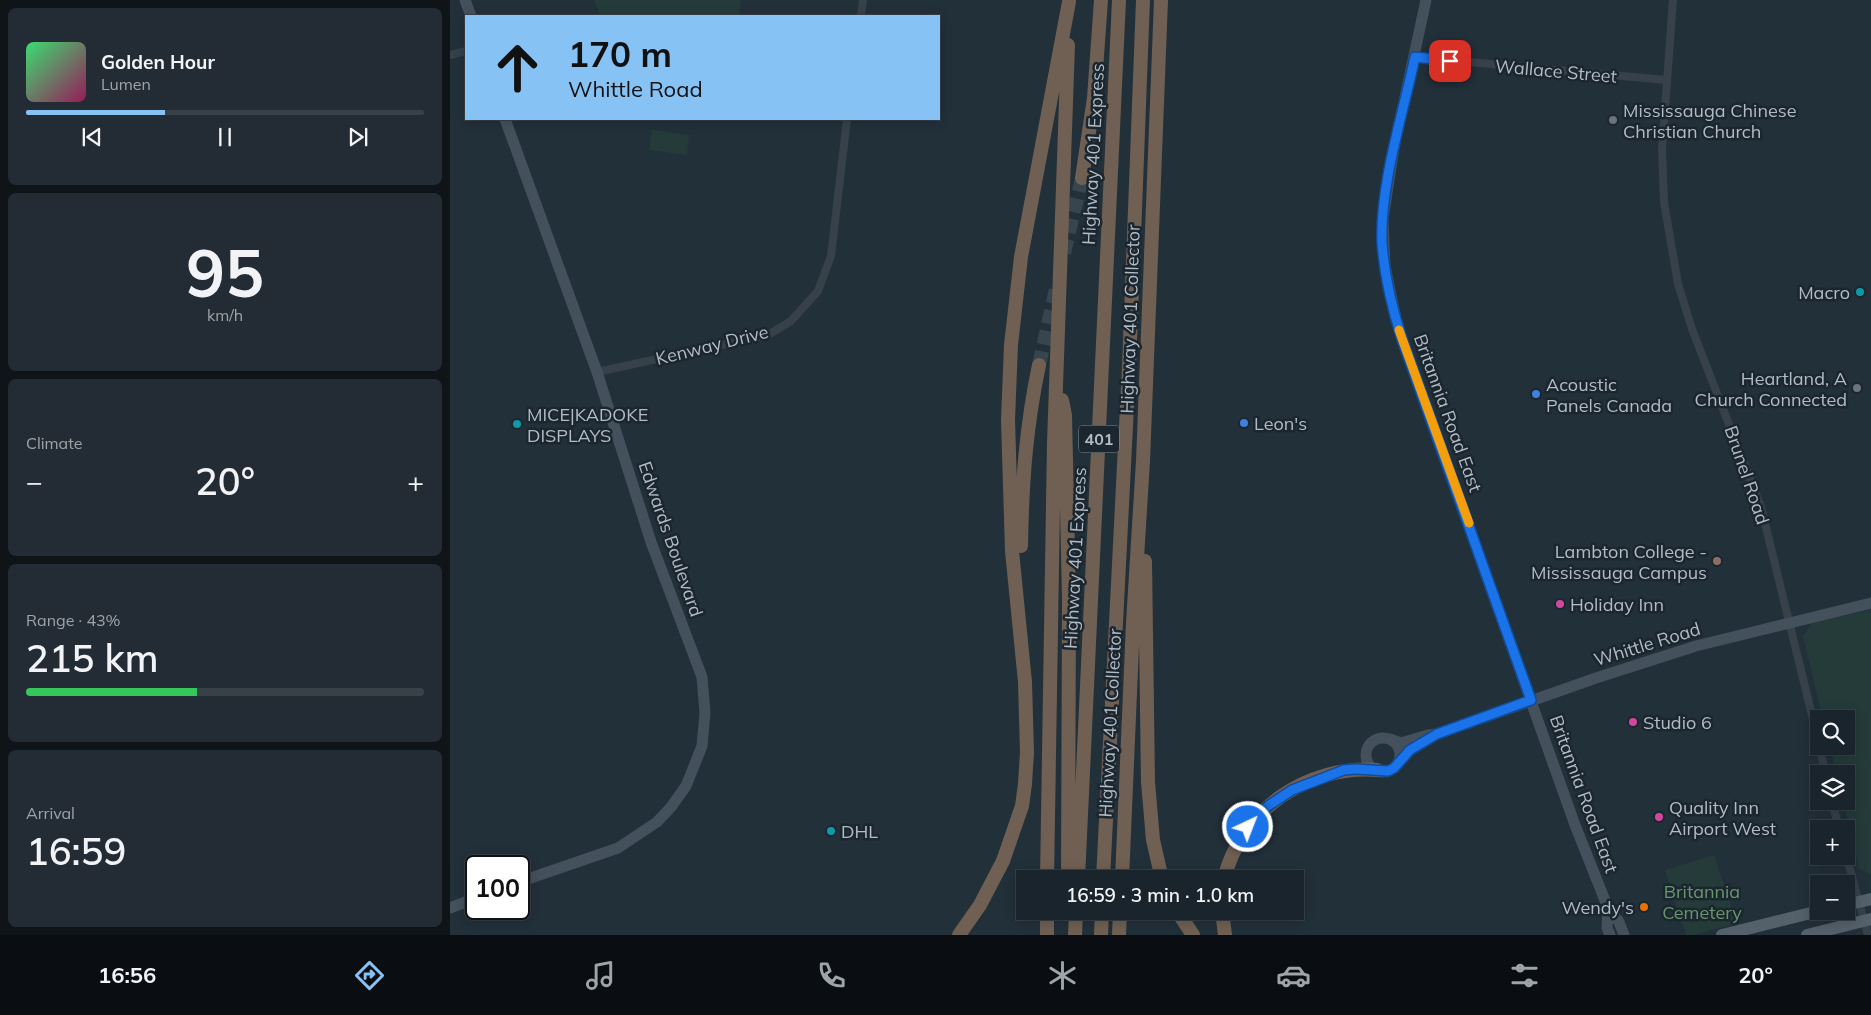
<!DOCTYPE html>
<meta charset="utf-8">
<style>
:root{--surface:#1a242c;--page:#232c34;--text:#f1f3f6;--muted:#9fa4a9;--line:#384148;--accent:#87c2f5}
body{margin:0;font-family:Mulish,sans-serif;background:var(--page);color:var(--text);height:100vh;display:flex;flex-direction:column;font-size:19px;white-space:nowrap}
*{box-sizing:border-box;margin:0}
p{font-size:16px;color:var(--muted)}
.icon{flex:none;width:28px;height:28px;fill:none;stroke:currentColor;stroke-width:2;stroke-linecap:round;stroke-linejoin:round}
.map{position:relative;flex:1;overflow:hidden}
.drawer{display:flex;flex-direction:column;gap:8px;padding:8px;background:#0e1418;width:450px}
.drawer>*{flex:none}
.hud{position:absolute;left:15px;top:15px;width:475px;height:105px;border-radius:0px;box-shadow:0 2px 12px #0003,0 0 0 1px var(--line);background:#87c2f5;color:#111;overflow:hidden}
.fabs{position:absolute;left:1360px;top:710px;display:grid;gap:10px}
.fabs a{display:grid;place-items:center;width:45px;height:45px;border-radius:0px;background:var(--surface);box-shadow:0 2px 12px #0003,0 0 0 1px var(--line);font-size:25px}
.speed{position:absolute;left:15px;top:855px;display:flex;gap:10px;font-size:25px;font-weight:700;text-align:center}
.speed>*{display:grid;place-content:center;width:65px;height:65px;border-radius:50%;background:var(--surface);box-shadow:0 2px 12px #0003,0 0 0 1px var(--line);line-height:1}
.speed .limit{border:2px solid #111;border-radius:8px;background:#fff;color:#111}
.pin{position:absolute;display:grid;place-items:center;width:42px;height:42px;color:#fff;margin:-21px;border-radius:10px;box-shadow:0 2px 8px #0006}
.me{position:absolute;width:55px;margin:-28px;rotate:43deg;stroke-linejoin:round;filter:drop-shadow(0 0 4px #0008)}
.turn{display:flex;align-items:center;gap:18px;height:105px;padding:0 20px;font-size:22px}
.turn .icon{width:65px;height:65px;stroke-width:2.5}
.turn b{display:block;font-size:35px;line-height:42px}
.big{font-size:38px;font-weight:600;line-height:1.1}
.drawer .tile{flex:1;display:flex;flex-direction:column;justify-content:center;gap:8px;min-width:0;padding:0 18px;border-radius:8px;background:var(--page)}
.drawer .dial{align-items:center;gap:0}
.dial b{font-size:65px;line-height:1}
.song{display:flex;align-items:center;gap:15px}
.cover{width:60px;height:60px;border-radius:8px;background:linear-gradient(135deg,hsl(140 70% 55%),hsl(330 70% 35%))}
.played{height:5px;border-radius:2px;background:linear-gradient(90deg,var(--accent) 35%,var(--line) 35%)}
.keys{display:flex;justify-content:space-around;direction:ltr}
.heat{display:flex;justify-content:space-between;align-items:center;font-size:28px;direction:ltr}
.charge{height:8px;border-radius:4px;background:linear-gradient(90deg,#34c759 43%,var(--line) 0)}
.trip{position:absolute;left:566px;top:870px;width:288px;height:50px;border-radius:0px;background:var(--surface);box-shadow:0 2px 12px #0003,0 0 0 1px var(--line);font-weight:600;line-height:50px;text-align:center}
.dock{display:flex;height:80px;justify-content:space-around;align-items:center;background:#0a0e12;color:var(--muted)}
.dock .icon{width:35px;height:35px}
.dock .selected{color:var(--accent)}
.dock b{font-size:22px;color:var(--text)}
main{display:flex;flex:1;min-height:0}
.map>svg:first-child{display:block}
</style>
<main>
<section class="drawer">
<div class="tile">
<div class="song"><i class="cover"></i><div><b>Golden Hour</b><p>Lumen</p></div></div>
<div class="played"></div>
<div class="keys"><svg class="icon" aria-label="previous" viewBox="0 0 24 24"><path d="M18 5L8 12l10 7zM5 5v14"/></svg><svg class="icon" aria-label="pause" viewBox="0 0 24 24"><path d="M8 5v14M16 5v14"/></svg><svg class="icon" aria-label="next" viewBox="0 0 24 24"><path d="M6 5l10 7-10 7zM19 5v14"/></svg></div>
</div>
<div class="tile dial"><b>95</b><p>km/h</p></div>
<div class="tile"><p>Climate</p>
<div class="heat"><a>−</a><b class="big">20°</b><a>+</a></div>
</div>
<div class="tile"><p>Range · 43%</p><b class="big">215 km</b><div class="charge"></div></div>
<div class="tile"><p>Arrival</p><b class="big">16:59</b></div>
</section>
<div class="map">
<svg width="1421" height="935" viewBox="0 0 1421 935">
<rect width="100%" height="100%" fill="#22303a"/>
<path fill="#243b3a" d="M 144,0 L 291,0 L 289,16 L 150,16 Z
M 202,130 L 239,135 L 237,155 L 199,150 Z
M 1421,610 L 1421,875 L 1409,868 L 1393,801 L 1396,801 L 1396,774 L 1386,774 L 1380,746 L 1396,746 L 1396,719 L 1373,719 L 1353,636 L 1363,622 Z
M 1264,855 L 1287,923 L 1243,935 L 1236,935 L 1215,870 Z"/>
<g fill="none" stroke-linecap="round" stroke-linejoin="round">
<path stroke="#37454f" stroke-width="14" stroke-dasharray="14 7" stroke-linecap="butt" d="M 614,253 L 632,178
M 589,365 L 606,289"/>
<path stroke="#36414a" stroke-width="8" d="M 1223,0 L 1212,150 L 1214,202 L 1228,284 L 1242,329 L 1311,507 L 1369,744
M 411,16 L 413,0
M 0,55 L 16,51
M 965,57 L 1216,80
M 147,372 L 318,335 L 341,321 L 368,291 L 381,256 L 397,119
M 1369,746 L 1376,774
M 1382,801 L 1389,829
M 1396,855 L 1418,935"/>
<path stroke="#44515d" stroke-width="11" d="M 15,0 L 21,16
M 976,0 L 944,148 L 933,219 L 935,266 L 946,319 L 952,339 L 1125,825 L 1158,908 L 1169,922 L 1174,935
M 55,119 L 147,372 L 201,542 L 252,677 L 255,713 L 252,746 L 236,786 L 221,807 L 207,822 L 168,848 L 69,882
M916 755a17 17 0 1 1 34 0a17 17 0 1 1-34 0Z
M 940,739 L 951,743 L 978,735 L 987,734 L 1146,678 L 1246,646 L 1421,603
M 949,760 L 960,750 L 975,741
M 0,908 L 26,898
M 1158,908 L 1157,928 L 1160,935"/>
<path stroke="#54616a" stroke-width="12" d="M 1396,905 L 1421,899
M 1272,935 L 1369,911
M 1357,935 L 1421,919"/>
<path stroke="#706053" stroke-width="14" d="M 632,178 L 644,98 L 651,0
M 612,400 L 615,415 L 619,600 L 618,879
M 571,546 C 572,482 576,427 589,365
M 695,561 L 698,782 L 703,840 L 712,879
M 597,879 L 604,443 L 618,45
M 628,879 L 669,0
M 653,879 L 679,367 L 693,0
M 672,879 L 683,623 L 693,461 L 711,0
M 774,879 C 791,810 857,765 927,770
M 727,911 L 743,935
M 772,911 L 775,935
M 509,935 L 530,905 L 553,861 L 572,806 L 575,784 L 577,752 L 575,682 L 562,551 L 558,420 L 561,345 L 571,257 L 619,2
M 597,935 L 597,911
M 625,935 L 626,911
M 651,935 L 652,911
M 669,935 L 670,911"/>
</g>
<g fill="none" stroke-linecap="round" stroke-linejoin="round">
<defs>
<path id="route" d="M 798,827 L 818,806 L 842,790 L 894,770 L 906,769 L 938,771 L 944,768 L 960,750 L 987,734 L 1081,700 L 952,339 C 942,308 934,275 932,242 C 930,184 953,114 965,57 L 1000,61"/>
</defs>
<use href="#route" stroke="#114b97" stroke-width="12"/>
<use href="#route" stroke="#1a73e8" stroke-width="9"/>
<path stroke="#f59e0b" stroke-width="9" d="M 949,330 L 1019,523"/>
</g>
<g fill="#6b7280" stroke="#1b262f" stroke-width="2">
<circle cx="1163" cy="120" r="5"/>
<circle cx="1407" cy="388" r="5"/>
</g>
<g fill="#0f9aa8" stroke="#1b262f" stroke-width="2">
<circle cx="1410" cy="292" r="5"/>
<circle cx="67" cy="424" r="5"/>
<circle cx="381" cy="831" r="5"/>
</g>
<g fill="#3f7fe0" stroke="#1b262f" stroke-width="2">
<circle cx="1086" cy="394" r="5"/>
<circle cx="794" cy="423" r="5"/>
</g>
<circle fill="#8d6e63" stroke="#1b262f" stroke-width="2" cx="1267" cy="561" r="5"/>
<g fill="#d1479c" stroke="#1b262f" stroke-width="2">
<circle cx="1110" cy="604" r="5"/>
<circle cx="1183" cy="722" r="5"/>
<circle cx="1209" cy="817" r="5"/>
</g>
<circle fill="#e8710a" stroke="#1b262f" stroke-width="2" cx="1194" cy="907" r="5"/>
<g text-anchor="middle" dominant-baseline="central" stroke-width="5" stroke-linejoin="round" paint-order="stroke">
<rect fill="#1b262f" stroke="#848f99" stroke-width="1" x="629" y="425.5" width="40" height="27" rx="4"/>
<g font-size="16" font-weight="bold" fill="#b1bcc6">
<text x="649" y="439">401</text>
</g>
<g font-size="18" fill="#b1bcc6" stroke="#1b262f">
<text transform="translate(1106 71) rotate(5)">Wallace Street</text>
<text transform="translate(643 154) rotate(-87)">Highway 401 Express</text>
<text transform="translate(680 319) rotate(-88)">Highway 401 Collector</text>
<text transform="translate(262 345) rotate(-14)">Kenway Drive</text>
<text transform="translate(998 413) rotate(70)">Britannia Road East</text>
<text transform="translate(1297 475) rotate(71)">Brunel Road</text>
<text transform="translate(221 539) rotate(71)">Edwards Boulevard</text>
<text transform="translate(625 558) rotate(-87)">Highway 401 Express</text>
<text transform="translate(1197 644) rotate(-17)">Whittle Road</text>
<text transform="translate(660 723) rotate(-87)">Highway 401 Collector</text>
<text transform="translate(1134 794) rotate(70)">Britannia Road East</text>
</g>
<g font-size="18" fill="#b1bcc6" stroke="#1b262f" text-anchor="start">
<text x="1173" y="110">Mississauga Chinese<tspan x="1173" dy="21">Christian Church</tspan></text>
<text x="1400" y="292" text-anchor="end">Macro</text>
<text x="1397" y="378" text-anchor="end">Heartland, A<tspan x="1397" dy="21">Church Connected</tspan></text>
<text x="1096" y="384">Acoustic<tspan x="1096" dy="21">Panels Canada</tspan></text>
<text x="77" y="414">MICE|KADOKE<tspan x="77" dy="21">DISPLAYS</tspan></text>
<text x="804" y="423">Leon's</text>
<text x="1257" y="551" text-anchor="end">Lambton College -<tspan x="1257" dy="21">Mississauga Campus</tspan></text>
<text x="1120" y="604">Holiday Inn</text>
<text x="1193" y="722">Studio 6</text>
<text x="1219" y="807">Quality Inn<tspan x="1219" dy="21">Airport West</tspan></text>
<text x="391" y="831">DHL</text>
<text x="1184" y="907" text-anchor="end">Wendy's</text>
</g>
<g font-size="18" fill="#68966c" stroke="#1b262f">
<text x="1252" y="891">Britannia<tspan x="1252" dy="21">Cemetery</tspan></text>
</g>
</g>
</svg>
<div class="fabs">
<a><svg class="icon" aria-label="search" viewBox="0 0 24 24"><circle cx="10" cy="10" r="6"/><path d="M15 15l6 6"/></svg></a>
<a><svg class="icon" aria-label="layers" viewBox="0 0 24 24"><path d="M12 4l9 5-9 5-9-5zM3 14l9 5 9-5"/></svg></a>
<a>+</a>
<a>−</a>
</div>
<div class="speed"><div class="limit">100</div></div>
<div class="pin" style="left:1000px;top:61px;background:#d93025"><svg class="icon" aria-label="arrive" viewBox="0 0 24 24"><path d="M6 21V4h12l-3 4 3 4H6"/></svg></div>
<svg class="me" style="left:798px;top:827px" viewBox="-20 -20 40 40"><circle r="17" fill="#1a73e8" stroke="#fff" stroke-width="3"/><path d="M0-11L8 9 0 5-8 9z" fill="#fff"/></svg>
<div class="trip">16:59 · 3 min · 1.0 km</div>
<div class="hud">
<div class="turn"><svg class="icon" aria-label="ahead" viewBox="0 0 24 24"><path d="M12 20V5M6 11l6-6 6 6"/></svg><div><b>170 m</b>Whittle Road</div></div>
</div>
</div>
</main>
<nav class="dock">
<b>16:56</b>
<svg class="icon selected" aria-label="directions" viewBox="0 0 24 24"><path d="M12 3l9 9-9 9-9-9zM9 14v-3h6M13 9l2 2-2 2"/></svg>
<svg class="icon" aria-label="music" viewBox="0 0 24 24"><path d="M9 18V5l10-2v13"/><circle cx="6" cy="18" r="3"/><circle cx="16" cy="16" r="3"/></svg>
<svg class="icon" aria-label="phone" viewBox="0 0 24 24"><path d="M5 4h4l2 5-3 2q2 4 5 5l2-3 5 2v4C11 20 4 13 5 4z"/></svg>
<svg class="icon" aria-label="climate" viewBox="0 0 24 24"><path d="M12 3v18M4 7l16 10M4 17L20 7"/></svg>
<svg class="icon" aria-label="car" viewBox="0 0 24 24"><path d="M5 17H2v-5l4-1 3-4h7l3 4 3 1v5h-3M9 17h6M6 11h13"/><circle cx="7" cy="17" r="2"/><circle cx="17" cy="17" r="2"/></svg>
<svg class="icon" aria-label="filters" viewBox="0 0 24 24"><path d="M4 7h16M4 17h16"/><circle cx="9" cy="7" r="2"/><circle cx="15" cy="17" r="2"/></svg>
<b>20°</b>
</nav>
